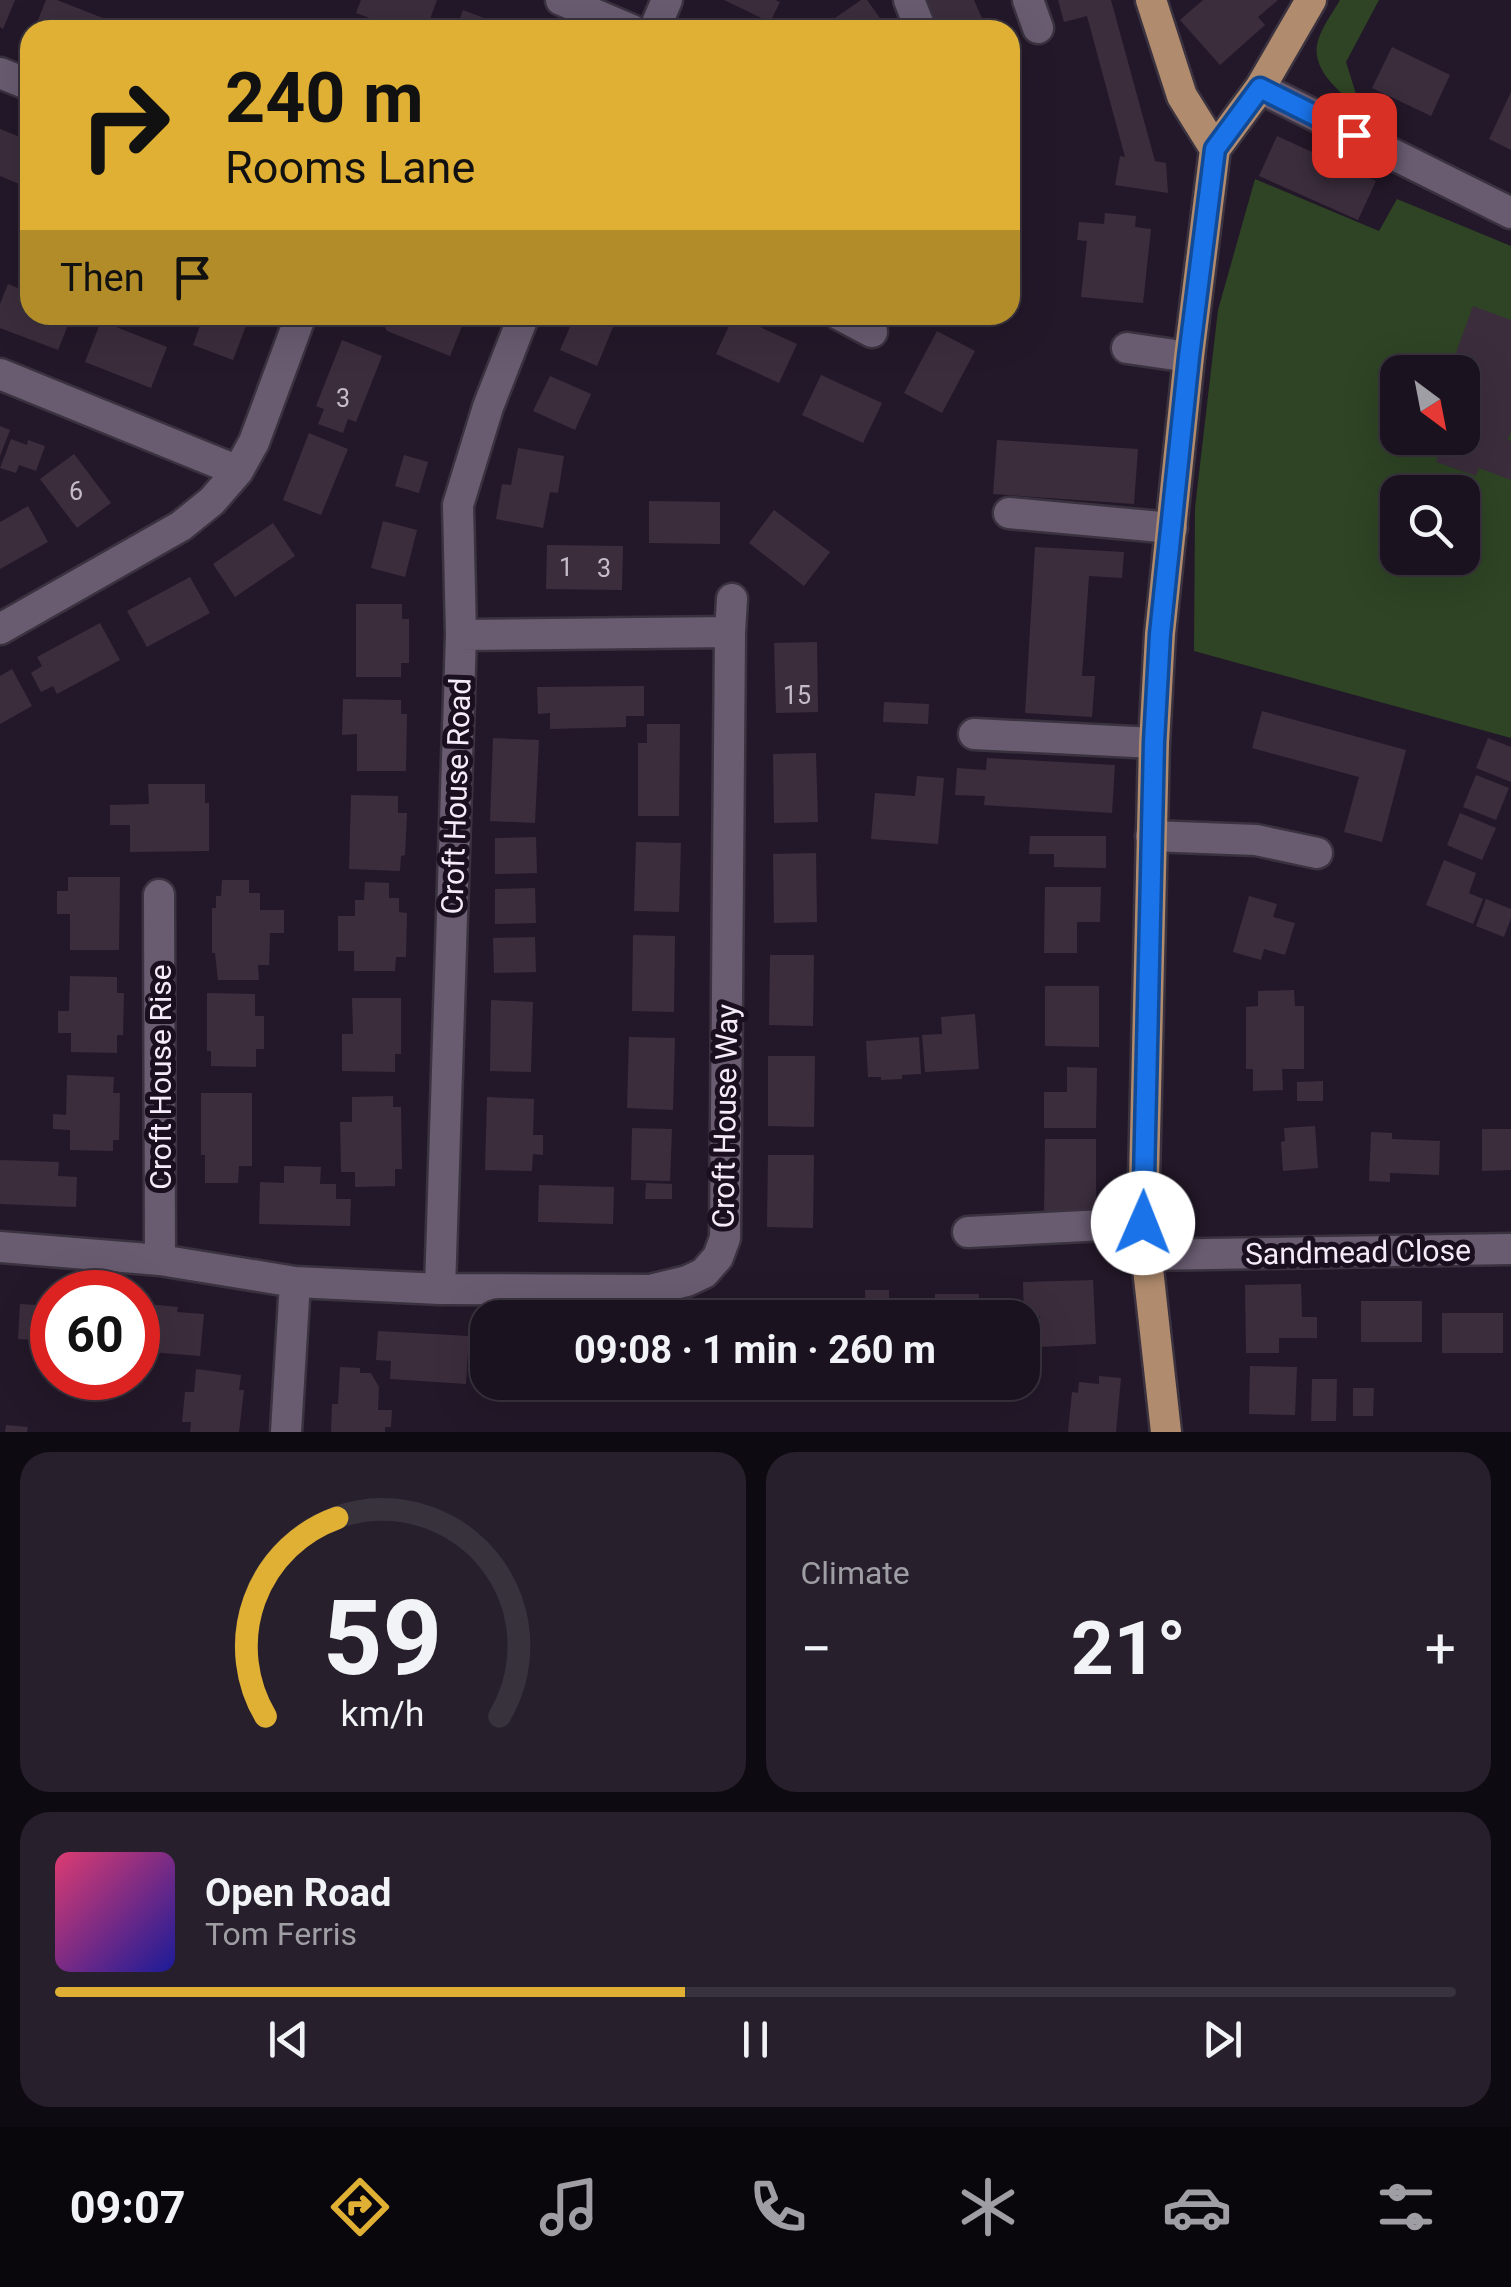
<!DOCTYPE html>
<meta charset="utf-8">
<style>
:root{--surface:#1a121f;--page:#27202c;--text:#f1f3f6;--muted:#9f9ea4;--line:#38323d;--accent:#dfb034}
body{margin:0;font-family:Roboto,sans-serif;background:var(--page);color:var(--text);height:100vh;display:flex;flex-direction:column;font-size:38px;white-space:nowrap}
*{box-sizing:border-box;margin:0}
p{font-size:32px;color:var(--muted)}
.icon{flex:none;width:55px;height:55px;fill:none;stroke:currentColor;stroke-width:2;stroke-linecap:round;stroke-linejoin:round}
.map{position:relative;height:1432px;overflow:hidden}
.side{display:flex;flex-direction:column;gap:20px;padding:20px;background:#0e0a11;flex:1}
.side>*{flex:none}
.guide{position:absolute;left:20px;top:20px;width:1000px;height:305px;border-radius:30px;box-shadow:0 10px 40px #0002,0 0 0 2px var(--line);background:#dfb034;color:#111;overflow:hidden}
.needle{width:65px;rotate:148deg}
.buttons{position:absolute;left:1380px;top:355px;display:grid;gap:20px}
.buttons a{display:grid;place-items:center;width:100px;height:100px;border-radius:20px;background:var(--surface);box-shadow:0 10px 40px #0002,0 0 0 2px var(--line);font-size:50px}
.speed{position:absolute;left:30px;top:1270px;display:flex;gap:20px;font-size:50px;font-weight:700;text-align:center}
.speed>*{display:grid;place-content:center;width:130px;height:130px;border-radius:50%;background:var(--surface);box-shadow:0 10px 40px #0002,0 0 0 2px var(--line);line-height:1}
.speed .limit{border:15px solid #d22;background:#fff;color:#111}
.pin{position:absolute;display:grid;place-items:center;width:85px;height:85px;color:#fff;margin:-42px;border-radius:20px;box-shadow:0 5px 15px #0006}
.me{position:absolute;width:110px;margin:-55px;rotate:1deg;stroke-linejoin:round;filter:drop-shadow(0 0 8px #0008)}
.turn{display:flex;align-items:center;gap:35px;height:210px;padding:0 40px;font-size:45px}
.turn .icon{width:130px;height:130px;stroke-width:2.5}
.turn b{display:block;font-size:70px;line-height:85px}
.then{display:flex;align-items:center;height:95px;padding:0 40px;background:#0003;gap:20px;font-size:38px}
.big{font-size:75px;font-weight:700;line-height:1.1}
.side .tile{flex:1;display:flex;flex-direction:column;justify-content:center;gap:15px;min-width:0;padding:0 35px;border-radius:30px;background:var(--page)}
.side .dial{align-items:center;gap:0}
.dial svg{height:260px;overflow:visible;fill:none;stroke:var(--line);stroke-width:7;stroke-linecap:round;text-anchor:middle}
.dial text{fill:var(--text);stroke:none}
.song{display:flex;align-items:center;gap:30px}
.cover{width:120px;height:120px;border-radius:15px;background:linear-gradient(135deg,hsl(340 70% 55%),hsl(240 70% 35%))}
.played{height:10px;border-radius:5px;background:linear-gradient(90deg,var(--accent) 45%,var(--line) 45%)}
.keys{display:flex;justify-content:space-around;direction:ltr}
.heat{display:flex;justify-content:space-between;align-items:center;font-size:55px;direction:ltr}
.side .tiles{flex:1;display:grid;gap:20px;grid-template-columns:1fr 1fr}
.tile:last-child{grid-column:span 2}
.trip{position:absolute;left:470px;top:1300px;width:570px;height:100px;border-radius:30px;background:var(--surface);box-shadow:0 10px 40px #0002,0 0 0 2px var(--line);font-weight:700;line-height:100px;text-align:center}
.dock{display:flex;height:160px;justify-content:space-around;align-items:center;background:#0a070c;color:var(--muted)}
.dock .icon{width:70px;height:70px}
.dock .active{color:var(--accent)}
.dock b{font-size:45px;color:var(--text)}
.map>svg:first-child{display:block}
</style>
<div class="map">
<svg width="1511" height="1432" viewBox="0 0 1511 1432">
<rect width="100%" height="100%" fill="#231829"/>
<path fill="#2e4424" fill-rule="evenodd" d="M 1340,0 L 1379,0 L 1346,62 L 1360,107 C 1338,92 1306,66 1320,35 C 1325,23 1333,12 1340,0 Z
M 1255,179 L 1379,231 L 1397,199 L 1511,246 L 1511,738 L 1194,651 L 1195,508 L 1218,310 ZM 1398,372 L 1462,372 L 1462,438 L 1398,438 ZM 1398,492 L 1462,492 L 1462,558 L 1398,558 Z"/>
<path fill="#3c2d3d" d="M 0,0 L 15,0 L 3,29 L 0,27 Z
M 46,0 L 57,0 L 113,22 L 110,30 L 34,30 Z
M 361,0 L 437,0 L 426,30 L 402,30 L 356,13 Z
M 724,0 L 775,0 L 780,2 L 770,22 Z
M 861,0 L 867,0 L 887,28 L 824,30 L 822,27 Z
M 926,0 L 974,0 L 987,30 L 939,30 Z
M 1058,0 L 1111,0 L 1155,161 L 1166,163 L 1168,193 L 1115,185 L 1120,156 L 1125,157 L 1087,16 L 1064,22 Z
M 1203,0 L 1278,0 L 1258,17 L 1265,25 L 1220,65 L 1180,20 Z
M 463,10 L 516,30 L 456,30 Z
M 1392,47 L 1450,75 L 1431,116 L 1372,88 Z
M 1511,92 L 1511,150 L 1489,139 Z
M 0,129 L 30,141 L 30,156 L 19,184 L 0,176 Z
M 1277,136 L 1376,181 L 1358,220 L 1259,176 Z
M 1105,213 L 1136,216 L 1135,227 L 1151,229 L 1143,303 L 1081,297 L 1087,241 L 1077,240 L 1079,222 L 1104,224 Z
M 8,284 L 30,293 L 30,315 L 72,315 L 58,350 L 0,328 L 0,304 Z
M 1473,306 L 1511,320 L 1511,431 L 1508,440 L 1511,441 L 1511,480 L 1479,468 L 1476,476 L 1436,462 L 1444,438 L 1462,438 L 1462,372 L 1449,372 Z
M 204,315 L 250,315 L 233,360 L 193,345 Z
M 378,315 L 462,315 L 466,316 L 450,356 L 387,331 Z
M 575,315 L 618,315 L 597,366 L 560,350 Z
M 734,315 L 797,344 L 779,383 L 716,354 Z
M 101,321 L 167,347 L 151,388 L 85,362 Z
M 937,331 L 975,351 L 942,413 L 904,393 Z
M 342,340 L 382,356 L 356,422 L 348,419 L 343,433 L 318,424 L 324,409 L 316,406 Z
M 821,375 L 882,403 L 863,443 L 802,415 Z
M 550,376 L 591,394 L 575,430 L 533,411 Z
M 0,426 L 10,430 L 0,456 Z
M 309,433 L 348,449 L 321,515 L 283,500 Z
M 11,439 L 27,445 L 28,440 L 45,446 L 36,471 L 19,465 L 16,473 L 0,468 Z
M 997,440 L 1138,449 L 1134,504 L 993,494 Z
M 518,448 L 564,456 L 558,493 L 550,492 L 543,528 L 496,519 L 502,484 L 511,485 Z
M 74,454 L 111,503 L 77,528 L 40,479 Z
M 404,455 L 428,462 L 419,493 L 395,486 Z
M 649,501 L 720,502 L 720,544 L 649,543 Z
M 28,506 L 48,542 L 0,569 L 0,522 Z
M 774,510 L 830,552 L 804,586 L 749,543 Z
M 383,521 L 417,530 L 405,577 L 371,568 Z
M 273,523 L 295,556 L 235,597 L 213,564 Z
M 547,545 L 623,546 L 622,590 L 546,589 Z
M 1035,547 L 1124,552 L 1122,578 L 1089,576 L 1082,676 L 1095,676 L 1092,717 L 1025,713 Z
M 190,577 L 210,613 L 147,647 L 127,611 Z
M 356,604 L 402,604 L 402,619 L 409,619 L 409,663 L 401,663 L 401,677 L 356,677 Z
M 100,623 L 120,660 L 57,694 L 53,686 L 41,692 L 31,673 L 42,666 L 37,657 Z
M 817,642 L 818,712 L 776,713 L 774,643 Z
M 12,669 L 32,706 L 0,724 L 0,676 Z
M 644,686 L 644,716 L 626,716 L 626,727 L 550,729 L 550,713 L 538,714 L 537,687 Z
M 343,699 L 401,700 L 401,714 L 407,714 L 406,771 L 357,771 L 357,734 L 342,735 Z
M 884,702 L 929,704 L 928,724 L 883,722 Z
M 1262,711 L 1406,750 L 1382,842 L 1344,832 L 1359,777 L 1252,748 Z
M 647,724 L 680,724 L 679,816 L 638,816 L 638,743 L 647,743 Z
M 493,738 L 539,740 L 535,823 L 490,821 Z
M 1488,738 L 1511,747 L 1511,782 L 1476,768 Z
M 816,753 L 818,822 L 774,823 L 773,754 Z
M 987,758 L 1115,765 L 1112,813 L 984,805 L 985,796 L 955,795 L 957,768 L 986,770 Z
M 1476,775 L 1509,788 L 1496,820 L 1463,807 Z
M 917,776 L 944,778 L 938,844 L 871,839 L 875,793 L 915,796 Z
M 148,784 L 205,784 L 205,803 L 209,803 L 209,851 L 130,852 L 130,825 L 110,825 L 110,805 L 149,804 Z
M 351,795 L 398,796 L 398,813 L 407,813 L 405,855 L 401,856 L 400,871 L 349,869 Z
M 1460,813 L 1496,828 L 1482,860 L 1447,845 Z
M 1030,836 L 1106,836 L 1106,868 L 1054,867 L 1054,854 L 1029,854 Z
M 536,837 L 537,873 L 495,874 L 495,838 Z
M 636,842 L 681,843 L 679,912 L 634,911 Z
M 816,853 L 817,922 L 774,923 L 773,854 Z
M 1444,860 L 1476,873 L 1469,893 L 1483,899 L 1473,924 L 1426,905 Z
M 68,877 L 120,877 L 119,950 L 70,950 L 70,914 L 57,914 L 57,891 L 68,891 Z
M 222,880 L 249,880 L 249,893 L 260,893 L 260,910 L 284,910 L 284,933 L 270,933 L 269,965 L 258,965 L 259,980 L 218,980 L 215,953 L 212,953 L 212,908 L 216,908 L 216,896 L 221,896 Z
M 365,882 L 389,883 L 389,898 L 399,898 L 399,912 L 407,913 L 406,957 L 396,957 L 395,971 L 354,971 L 354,951 L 338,951 L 338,916 L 355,916 L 355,900 L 364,900 Z
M 1045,887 L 1101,887 L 1100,922 L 1077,922 L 1077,953 L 1044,953 Z
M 535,888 L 536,923 L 495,924 L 495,889 Z
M 1249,896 L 1277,904 L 1273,917 L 1295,923 L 1285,955 L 1264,949 L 1261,960 L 1233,952 Z
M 1486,899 L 1511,909 L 1511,918 L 1504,937 L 1476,926 Z
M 633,935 L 675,936 L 674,1012 L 632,1011 Z
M 535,937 L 536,972 L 494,973 L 493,938 Z
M 770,955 L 814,955 L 813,1026 L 769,1025 Z
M 70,976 L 117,977 L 117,993 L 124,993 L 123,1035 L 117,1035 L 117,1053 L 71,1052 L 71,1033 L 58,1033 L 58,1011 L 69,1011 Z
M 1045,986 L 1099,986 L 1099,1047 L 1045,1046 Z
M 1294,990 L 1295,1006 L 1304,1006 L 1304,1069 L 1282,1069 L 1283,1090 L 1253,1091 L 1253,1069 L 1246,1069 L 1246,1007 L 1258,1006 L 1258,991 Z
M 207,993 L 255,994 L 255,1016 L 264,1016 L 264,1049 L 256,1049 L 256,1067 L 211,1066 L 211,1051 L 207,1051 Z
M 352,998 L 401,998 L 401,1054 L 395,1054 L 395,1072 L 342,1071 L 342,1034 L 353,1034 Z
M 491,1000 L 533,1002 L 531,1072 L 490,1071 Z
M 975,1014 L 979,1069 L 925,1072 L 922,1035 L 942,1034 L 941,1017 Z
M 629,1037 L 675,1038 L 673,1110 L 627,1108 Z
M 919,1037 L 921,1074 L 902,1075 L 902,1079 L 881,1080 L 881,1077 L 868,1077 L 866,1041 Z
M 768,1056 L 815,1056 L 814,1127 L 768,1126 Z
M 1067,1067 L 1097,1068 L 1096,1128 L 1044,1128 L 1044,1092 L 1067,1092 Z
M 67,1075 L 114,1077 L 113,1093 L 120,1093 L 119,1140 L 113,1140 L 113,1151 L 70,1150 L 70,1130 L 53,1129 L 53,1114 L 66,1115 Z
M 1323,1081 L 1323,1101 L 1297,1101 L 1297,1082 Z
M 201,1093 L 252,1093 L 252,1166 L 239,1166 L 238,1183 L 205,1183 L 205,1155 L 201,1155 Z
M 393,1096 L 393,1107 L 401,1107 L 402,1169 L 395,1169 L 395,1186 L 355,1187 L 355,1172 L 341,1172 L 340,1122 L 352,1122 L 352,1097 Z
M 487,1097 L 534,1099 L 533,1135 L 543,1135 L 543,1155 L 533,1154 L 532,1171 L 485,1170 Z
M 1315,1126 L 1318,1168 L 1283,1171 L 1281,1142 L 1285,1141 L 1284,1128 Z
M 632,1128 L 672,1129 L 670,1181 L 631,1180 Z
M 1482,1129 L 1511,1129 L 1511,1170 L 1482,1171 Z
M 1371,1132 L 1392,1133 L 1392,1139 L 1440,1141 L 1439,1175 L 1390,1173 L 1390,1182 L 1369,1181 Z
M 1045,1139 L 1096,1139 L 1096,1213 L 1044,1212 Z
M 768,1155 L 814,1155 L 813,1228 L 767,1227 Z
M 0,1160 L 59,1162 L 58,1176 L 77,1177 L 76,1207 L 0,1204 Z
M 284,1166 L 321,1167 L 320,1184 L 336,1184 L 336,1199 L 351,1199 L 350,1226 L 259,1224 L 260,1182 L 284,1183 Z
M 646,1183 L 672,1184 L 672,1199 L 645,1199 Z
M 539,1185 L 614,1187 L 613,1224 L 538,1222 Z
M 1093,1280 L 1096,1344 L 1041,1347 L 1040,1316 L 1024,1317 L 1023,1282 Z
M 1301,1284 L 1302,1317 L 1317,1317 L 1317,1338 L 1279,1338 L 1279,1353 L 1246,1353 L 1245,1285 Z
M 865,1290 L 889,1290 L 889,1306 L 924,1304 L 924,1318 L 866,1318 Z
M 935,1294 L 979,1294 L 979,1318 L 935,1318 Z
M 37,1300 L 52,1301 L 52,1341 L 18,1339 L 20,1304 L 37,1305 Z
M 1361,1301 L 1422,1301 L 1422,1342 L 1361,1342 Z
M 138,1303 L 178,1307 L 177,1312 L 204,1314 L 200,1356 L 138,1351 Z
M 1442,1313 L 1503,1313 L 1503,1353 L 1442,1353 Z
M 378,1331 L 469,1336 L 466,1384 L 390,1379 L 391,1361 L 376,1360 Z
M 1250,1366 L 1297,1367 L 1295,1415 L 1249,1414 Z
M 340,1367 L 360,1368 L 360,1373 L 371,1373 L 379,1387 L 378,1410 L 392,1410 L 391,1427 L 385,1427 L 385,1432 L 331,1432 L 332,1404 L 338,1404 Z
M 196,1369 L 241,1375 L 239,1390 L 244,1390 L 239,1432 L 190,1432 L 191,1422 L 182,1422 L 185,1392 L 194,1392 Z
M 1099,1376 L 1121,1378 L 1116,1432 L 1068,1432 L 1072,1392 L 1078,1393 L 1079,1382 L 1099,1384 Z
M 1312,1379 L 1337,1379 L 1336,1421 L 1311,1421 Z
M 509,1382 L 540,1382 L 540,1393 L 508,1393 Z
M 588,1382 L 659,1382 L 659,1387 L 588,1386 Z
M 1353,1388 L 1374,1388 L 1373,1416 L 1353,1416 Z
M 6,1425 L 28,1427 L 27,1432 L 5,1432 Z"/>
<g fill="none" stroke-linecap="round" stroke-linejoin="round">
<defs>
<path id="minor" d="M 561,0 L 632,30
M 909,0 L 921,30
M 1028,0 L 1038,28
M 654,30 L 667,0
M 0,73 L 30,85
M 1260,88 L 1511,213
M 840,315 L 872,332
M 1127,348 L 1189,357
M 0,374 L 238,471
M 1009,513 L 1172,528
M 0,629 L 181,526 L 212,501 L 238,471 L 254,442 L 301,315
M 730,632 L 732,599
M 974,734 L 1154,743
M 1151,836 L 1256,840 L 1317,853
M 159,895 L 160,1260
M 968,1232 L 1143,1223
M 0,1247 L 160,1260 L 295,1282 L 440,1289 L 650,1290 L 687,1281 L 704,1273 L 718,1257 L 725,1238 L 730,632 L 461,635
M 1146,1255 L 1511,1249
M 440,1289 L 461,635 L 458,505 L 488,407 L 524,315
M 286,1432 L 295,1282"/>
<path id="major" d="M 1151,0 L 1182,96 L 1215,149
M 1166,1432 L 1143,1223 L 1154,743 L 1160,634 L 1189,357 L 1215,149 L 1260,88 L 1311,0"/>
</defs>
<use href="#minor" stroke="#3a323f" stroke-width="35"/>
<use href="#major" stroke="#3a323f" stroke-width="35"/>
<use href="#minor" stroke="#695c71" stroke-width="30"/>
<use href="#major" stroke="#b08b6d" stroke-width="30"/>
</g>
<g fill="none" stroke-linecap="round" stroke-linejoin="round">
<defs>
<path id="route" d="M 1143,1223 L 1154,742 L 1160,634 L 1189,357 L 1215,149 L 1260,88 L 1354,135"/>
</defs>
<use href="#route" stroke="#114b97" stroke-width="25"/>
<use href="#route" stroke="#1a73e8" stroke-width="18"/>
</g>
<g text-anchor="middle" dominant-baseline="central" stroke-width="10" stroke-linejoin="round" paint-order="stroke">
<g font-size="25" fill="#c5bcc8">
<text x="343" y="398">3</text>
<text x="76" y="491">6</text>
<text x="566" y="567">1</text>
<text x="604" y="568">3</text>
<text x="797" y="695">15</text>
</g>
<g font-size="30" fill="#f3ebf7" stroke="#190f1f">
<text transform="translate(456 796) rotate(-88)">Croft House Road</text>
<text transform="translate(160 1077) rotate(-90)">Croft House Rise</text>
<text transform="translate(725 1116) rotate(-89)">Croft House Way</text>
<text transform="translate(1358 1252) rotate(-1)">Sandmead Close</text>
</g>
</g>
</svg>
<div class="buttons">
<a><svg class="needle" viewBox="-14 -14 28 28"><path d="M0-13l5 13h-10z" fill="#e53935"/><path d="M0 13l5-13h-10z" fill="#9f9ea4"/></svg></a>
<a><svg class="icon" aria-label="search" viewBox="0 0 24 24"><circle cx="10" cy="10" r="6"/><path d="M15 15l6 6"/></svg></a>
</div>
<div class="speed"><div class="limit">60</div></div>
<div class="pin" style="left:1354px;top:135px;background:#d93025"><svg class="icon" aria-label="arrive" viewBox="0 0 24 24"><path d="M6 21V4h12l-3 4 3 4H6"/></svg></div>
<svg class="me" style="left:1143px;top:1223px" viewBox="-20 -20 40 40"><circle r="19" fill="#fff"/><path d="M0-13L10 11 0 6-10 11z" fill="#1a73e8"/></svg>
<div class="trip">09:08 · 1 min · 260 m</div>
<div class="guide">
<div class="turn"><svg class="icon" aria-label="right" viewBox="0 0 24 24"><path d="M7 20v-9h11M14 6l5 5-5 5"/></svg><div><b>240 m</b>Rooms Lane</div></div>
<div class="then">Then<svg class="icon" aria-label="arrive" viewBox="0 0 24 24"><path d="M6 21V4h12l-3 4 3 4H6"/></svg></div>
</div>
</div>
<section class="side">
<div class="tiles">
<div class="tile dial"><svg viewBox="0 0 100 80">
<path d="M14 69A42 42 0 1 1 86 69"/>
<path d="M14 69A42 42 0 0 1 36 8" stroke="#dfb034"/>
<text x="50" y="56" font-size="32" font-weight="700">59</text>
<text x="50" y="72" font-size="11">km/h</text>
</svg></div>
<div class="tile"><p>Climate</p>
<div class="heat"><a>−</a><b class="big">21°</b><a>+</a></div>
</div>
<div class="tile">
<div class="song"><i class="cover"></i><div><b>Open Road</b><p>Tom Ferris</p></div></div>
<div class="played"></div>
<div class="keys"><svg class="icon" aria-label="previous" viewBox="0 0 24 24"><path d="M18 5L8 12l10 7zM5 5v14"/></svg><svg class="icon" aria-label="pause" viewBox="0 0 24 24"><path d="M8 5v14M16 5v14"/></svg><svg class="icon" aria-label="next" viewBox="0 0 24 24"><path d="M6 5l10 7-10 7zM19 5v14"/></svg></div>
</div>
</div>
</section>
<nav class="dock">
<b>09:07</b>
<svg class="icon active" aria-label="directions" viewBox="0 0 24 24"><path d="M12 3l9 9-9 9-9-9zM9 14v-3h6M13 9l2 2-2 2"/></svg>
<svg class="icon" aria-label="music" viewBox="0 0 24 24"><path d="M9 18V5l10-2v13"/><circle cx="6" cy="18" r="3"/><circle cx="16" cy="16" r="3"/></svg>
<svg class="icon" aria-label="phone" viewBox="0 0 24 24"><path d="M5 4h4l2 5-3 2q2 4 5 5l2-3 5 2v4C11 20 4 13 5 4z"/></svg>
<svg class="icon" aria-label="climate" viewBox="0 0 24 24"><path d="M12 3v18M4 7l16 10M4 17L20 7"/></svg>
<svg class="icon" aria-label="car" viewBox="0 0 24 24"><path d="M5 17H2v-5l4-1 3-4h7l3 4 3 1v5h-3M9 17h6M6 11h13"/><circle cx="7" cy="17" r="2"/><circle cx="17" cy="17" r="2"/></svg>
<svg class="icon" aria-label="filters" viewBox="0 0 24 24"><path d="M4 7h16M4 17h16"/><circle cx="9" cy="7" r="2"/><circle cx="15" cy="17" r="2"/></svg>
</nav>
